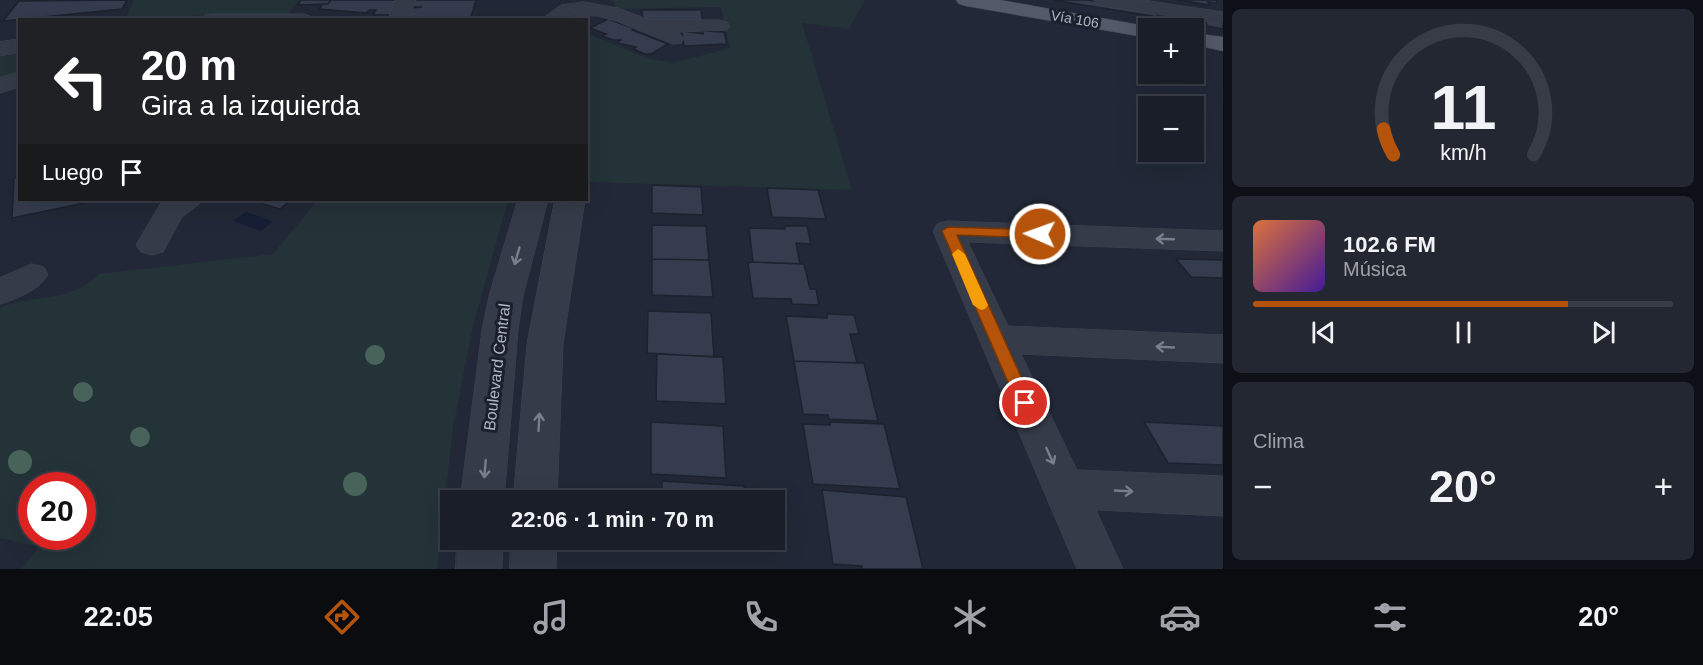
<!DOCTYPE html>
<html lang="es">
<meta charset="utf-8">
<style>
:root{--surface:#1a1e29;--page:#232731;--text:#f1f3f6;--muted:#9fa2a8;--line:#383c46;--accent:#b45309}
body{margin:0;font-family:Helvetica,sans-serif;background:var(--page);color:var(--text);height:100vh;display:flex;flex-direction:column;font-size:22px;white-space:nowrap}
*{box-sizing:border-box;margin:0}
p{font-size:20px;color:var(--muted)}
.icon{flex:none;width:33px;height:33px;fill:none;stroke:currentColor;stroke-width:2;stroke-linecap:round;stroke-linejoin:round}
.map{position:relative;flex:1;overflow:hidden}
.details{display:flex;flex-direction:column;gap:9px;padding:9px;background:#0e1017;width:480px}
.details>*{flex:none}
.guide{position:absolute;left:18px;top:18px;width:570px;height:183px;border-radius:0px;box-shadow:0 6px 24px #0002,0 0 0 2px var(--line);background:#202124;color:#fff;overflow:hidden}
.controls{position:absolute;left:1138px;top:18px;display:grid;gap:12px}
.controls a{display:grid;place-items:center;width:66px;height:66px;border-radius:0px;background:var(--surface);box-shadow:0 6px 24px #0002,0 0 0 2px var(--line);font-size:30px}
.speed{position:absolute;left:18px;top:472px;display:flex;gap:12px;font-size:30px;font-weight:700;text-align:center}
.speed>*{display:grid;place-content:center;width:78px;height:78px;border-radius:50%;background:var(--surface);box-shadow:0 6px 24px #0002,0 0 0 2px var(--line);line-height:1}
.speed .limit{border:9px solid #d22;background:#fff;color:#111}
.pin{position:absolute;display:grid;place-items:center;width:51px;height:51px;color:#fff;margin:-26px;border:3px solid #fff;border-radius:50%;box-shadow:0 2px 6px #0007}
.me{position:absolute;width:66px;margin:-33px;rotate:272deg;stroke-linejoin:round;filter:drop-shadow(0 0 4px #0008)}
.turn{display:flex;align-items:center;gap:21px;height:126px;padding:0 24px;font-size:27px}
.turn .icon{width:78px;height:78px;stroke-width:2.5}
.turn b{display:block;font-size:42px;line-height:51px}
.then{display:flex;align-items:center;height:57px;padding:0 24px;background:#0003;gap:12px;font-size:22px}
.big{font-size:45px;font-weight:800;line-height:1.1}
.details .tile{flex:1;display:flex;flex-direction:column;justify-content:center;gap:9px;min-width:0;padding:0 21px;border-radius:9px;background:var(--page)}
.details .dial{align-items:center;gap:0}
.dial svg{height:156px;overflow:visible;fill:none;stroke:var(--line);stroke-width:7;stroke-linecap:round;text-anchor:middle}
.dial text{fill:var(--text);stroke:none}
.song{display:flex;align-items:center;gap:18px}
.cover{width:72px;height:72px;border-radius:9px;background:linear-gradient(135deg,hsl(20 70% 55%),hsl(260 70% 35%))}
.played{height:6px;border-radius:3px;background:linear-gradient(90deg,var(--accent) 75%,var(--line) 75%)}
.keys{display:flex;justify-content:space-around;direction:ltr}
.heat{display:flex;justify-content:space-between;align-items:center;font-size:33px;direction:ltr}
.trip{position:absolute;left:440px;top:490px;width:345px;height:60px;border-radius:0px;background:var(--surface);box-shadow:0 6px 24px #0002,0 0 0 2px var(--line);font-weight:800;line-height:60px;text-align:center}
.tab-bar{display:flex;height:96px;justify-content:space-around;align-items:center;background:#0a0c10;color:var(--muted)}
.tab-bar .icon{width:42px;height:42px}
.tab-bar .selected{color:var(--accent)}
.tab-bar b{font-size:27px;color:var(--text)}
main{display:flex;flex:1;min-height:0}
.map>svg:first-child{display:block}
</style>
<main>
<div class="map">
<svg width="1223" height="569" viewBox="0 0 1223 569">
<rect width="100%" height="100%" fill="#222837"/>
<path fill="#243338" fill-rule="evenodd" d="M 134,0 L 299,0 L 288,14 L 223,14 L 125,20 Z
M 611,0 L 865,0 L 849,29 L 802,23 L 852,190 L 588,182 L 586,33 L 649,59 L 673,63 L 730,48 L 721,7 L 613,9 L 615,3 Z
M 19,47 L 19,73 L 0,80 L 0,51 Z
M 318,200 L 508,200 L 472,330 L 453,428 L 437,569 L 21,569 L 39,547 L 0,538 L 0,308 C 34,293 70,304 99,274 L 273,254 ZM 32,486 L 82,486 L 82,537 L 32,537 Z"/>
<path fill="#161f34" d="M 246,212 L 273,221 L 261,231 L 233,221 Z"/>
<path fill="#343c4e" stroke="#1c222e" stroke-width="1.5" d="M 127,0 L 122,9 L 3,21 L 19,1 Z
M 301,0 L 331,0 L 328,4 L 298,5 Z
M 331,0 L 399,0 L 391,15 L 373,15 L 376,10 L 369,10 L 367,13 L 319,9 L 323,4 L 328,4 Z
M 414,0 L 476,0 L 470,20 L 407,19 L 411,8 L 422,7 L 411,7 Z
M 1053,0 L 1087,0 L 1156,11 L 1158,17 Z
M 1178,0 L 1216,0 L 1217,3 L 1208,2 L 1210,5 Z
M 642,10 L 701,10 L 703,23 L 643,23 Z
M 608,19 L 635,29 L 632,30 L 668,44 L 651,54 L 645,54 L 633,49 L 636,47 L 617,43 L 621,40 L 613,40 L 602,36 L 606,34 L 590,28 Z
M 1205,19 L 1223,22 L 1223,29 L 1207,26 Z
M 682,31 L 703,34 L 703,31 L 724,32 L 727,44 L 684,46 Z
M 20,176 L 20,200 L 99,200 L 12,218 L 14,178 Z
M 652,185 L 701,187 L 703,215 L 652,213 Z
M 767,188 L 818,190 L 826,219 L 772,217 Z
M 250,200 L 291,200 L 280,209 Z
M 652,225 L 706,226 L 709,260 L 652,259 Z
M 784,226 L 807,226 L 811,244 L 796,243 L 800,264 L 753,262 L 749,228 L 785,229 Z
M 652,259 L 709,260 L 713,297 L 652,295 Z
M 1176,259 L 1223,260 L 1223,278 L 1191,277 Z
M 753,262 L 804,264 L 810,289 L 816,289 L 819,305 L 792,304 L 791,299 L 753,298 L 748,263 Z
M 648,311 L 711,313 L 714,357 L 647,353 Z
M 827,314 L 854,315 L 859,334 L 850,334 L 857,363 L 794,361 L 786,316 L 827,318 Z
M 657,354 L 723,357 L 726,404 L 656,401 Z
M 794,361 L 864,363 L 878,421 L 829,419 L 828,415 L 803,414 Z
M 651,422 L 723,426 L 726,478 L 651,474 Z
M 830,422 L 884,424 L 900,489 L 813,484 L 803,424 L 830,425 Z
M 1144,422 L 1223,426 L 1223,465 L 1168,463 Z
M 662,481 L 744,486 L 745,501 L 662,501 Z
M 822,490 L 906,497 L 923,569 L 862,569 L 862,566 L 833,564 Z
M 661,540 L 747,540 L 748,548 L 661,543 Z"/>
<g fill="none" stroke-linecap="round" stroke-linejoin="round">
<defs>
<path id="minor" d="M 396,0 L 416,0 L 408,20 L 388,20 Z
M 1094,0 L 1143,0 L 1223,12 L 1223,24 L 1104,6 L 1097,4 Z
M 584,2 L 618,8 L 650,20 L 720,20 L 727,22 L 730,26 L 727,30 L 678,32 L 684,38 L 681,43 L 673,44 L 616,21 L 597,16 L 572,15 L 564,20 L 540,20 L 561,5 Z
M 211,14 L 303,14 L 310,16 L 313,20 L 201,20 L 204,16 Z
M 20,39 L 20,52 L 0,56 L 0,42 Z
M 20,72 L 20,87 L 0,93 L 0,78 Z
M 167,200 L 202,200 L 197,206 L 182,217 L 163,252 L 152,255 L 141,252 L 136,245 L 160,204 Z
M 518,200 L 548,200 L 523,296 L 518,330 L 504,501 L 460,501 L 482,330 L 489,296 Z
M 555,200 L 585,200 L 563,344 L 557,501 L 513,501 L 527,344 Z
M 948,221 L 1223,231 L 1223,251 L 968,242 L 1008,326 L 1223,335 L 1223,363 L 1021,354 L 1077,470 L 1223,476 L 1223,516 L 1096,510 L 1123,569 L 1077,569 L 933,231 L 937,224 Z
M 32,264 L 44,267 L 48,275 C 39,290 17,299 0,304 L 0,278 Z
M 457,540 L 503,540 L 502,569 L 456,569 Z
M 511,540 L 557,540 L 556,569 L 510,569 Z"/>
<path id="major" d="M 956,0 L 1000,0 L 1157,28 L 1149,28 L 1149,38 L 966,6 L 959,4 Z
M 1194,33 L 1223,37 L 1223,51 L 1194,45 Z"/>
</defs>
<use href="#minor" stroke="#3e4451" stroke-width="1"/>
<use href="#major" stroke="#3e4451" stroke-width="1"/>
<use href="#minor" fill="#353b48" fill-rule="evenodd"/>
<use href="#major" fill="#535968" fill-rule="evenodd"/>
</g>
<g fill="#48635a">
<circle cx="375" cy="355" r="10"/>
<circle cx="83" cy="392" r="10"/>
<circle cx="140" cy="437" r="10"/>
<circle cx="20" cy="462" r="12"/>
<circle cx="355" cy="484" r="12"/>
</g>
<defs><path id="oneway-shaft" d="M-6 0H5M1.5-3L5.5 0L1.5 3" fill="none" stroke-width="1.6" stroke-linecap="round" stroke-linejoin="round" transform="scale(1.5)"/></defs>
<g stroke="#797e8c">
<use href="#oneway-shaft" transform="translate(1165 239) rotate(-178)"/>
<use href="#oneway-shaft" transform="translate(517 256) rotate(106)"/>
<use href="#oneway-shaft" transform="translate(1165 347) rotate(-177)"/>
<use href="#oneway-shaft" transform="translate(539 422) rotate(-87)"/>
<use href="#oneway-shaft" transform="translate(1050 456) rotate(65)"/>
<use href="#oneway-shaft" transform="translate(485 469) rotate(95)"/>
<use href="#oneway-shaft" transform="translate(1124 491) rotate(3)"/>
</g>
<path fill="#b45309" stroke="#753606" stroke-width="1.5" d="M 948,227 L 1040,230 L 1046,234 L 1040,238 L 957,235 L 1033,403 L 1031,408 L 1025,410 L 1020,408 L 1017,403 L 942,231 Z"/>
<path fill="#f59e0b" d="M 958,249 L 965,254 L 988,305 L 985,309 L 981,310 L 973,305 L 952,254 Z"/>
<g text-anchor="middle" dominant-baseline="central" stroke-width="6" stroke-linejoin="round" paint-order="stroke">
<g font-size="14" fill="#b0b5c4" stroke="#1b202c">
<text transform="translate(1075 19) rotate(10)">Vía 106</text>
</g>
<g font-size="16" fill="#b0b5c4" stroke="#1b202c">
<text transform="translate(497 367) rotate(-83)">Boulevard Central</text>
</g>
</g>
</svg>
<div class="controls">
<a>+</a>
<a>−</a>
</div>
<div class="speed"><div class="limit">20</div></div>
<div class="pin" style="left:1025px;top:403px;background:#d93025"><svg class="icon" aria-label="arrive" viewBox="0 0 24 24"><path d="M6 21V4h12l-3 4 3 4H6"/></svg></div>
<svg class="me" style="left:1040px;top:234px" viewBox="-20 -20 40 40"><circle r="17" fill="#b45309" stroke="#fff" stroke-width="3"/><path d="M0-11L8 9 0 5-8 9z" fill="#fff"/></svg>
<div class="trip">22:06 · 1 min · 70 m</div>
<div class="guide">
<div class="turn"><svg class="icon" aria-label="left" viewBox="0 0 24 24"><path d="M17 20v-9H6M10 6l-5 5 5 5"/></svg><div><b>20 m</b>Gira a la izquierda</div></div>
<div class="then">Luego<svg class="icon" aria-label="arrive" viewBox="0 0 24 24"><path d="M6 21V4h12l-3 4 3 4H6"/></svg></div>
</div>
</div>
<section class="details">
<div class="tile dial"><svg viewBox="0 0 100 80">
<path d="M14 69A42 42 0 1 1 86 69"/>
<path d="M14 69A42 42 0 0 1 9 56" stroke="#b45309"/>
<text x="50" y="56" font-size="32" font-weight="700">11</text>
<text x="50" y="72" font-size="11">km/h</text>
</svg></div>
<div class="tile">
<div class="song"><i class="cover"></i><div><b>102.6 FM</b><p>Música</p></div></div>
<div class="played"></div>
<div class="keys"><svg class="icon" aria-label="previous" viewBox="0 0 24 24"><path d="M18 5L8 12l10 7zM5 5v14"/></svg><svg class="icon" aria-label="pause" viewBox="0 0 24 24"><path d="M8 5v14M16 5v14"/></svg><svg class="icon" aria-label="next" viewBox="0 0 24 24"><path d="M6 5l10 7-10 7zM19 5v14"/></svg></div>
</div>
<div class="tile"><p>Clima</p>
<div class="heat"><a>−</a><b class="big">20°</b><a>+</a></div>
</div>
</section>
</main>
<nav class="tab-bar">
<b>22:05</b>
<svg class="icon selected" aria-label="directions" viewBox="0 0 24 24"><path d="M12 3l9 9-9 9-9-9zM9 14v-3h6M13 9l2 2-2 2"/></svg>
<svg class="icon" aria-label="music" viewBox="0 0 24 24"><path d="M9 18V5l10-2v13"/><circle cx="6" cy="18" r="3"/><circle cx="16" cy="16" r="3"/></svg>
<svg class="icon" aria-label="phone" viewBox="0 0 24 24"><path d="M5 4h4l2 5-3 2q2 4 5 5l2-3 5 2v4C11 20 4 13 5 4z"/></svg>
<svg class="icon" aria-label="climate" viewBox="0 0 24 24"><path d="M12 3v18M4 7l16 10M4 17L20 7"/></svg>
<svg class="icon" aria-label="car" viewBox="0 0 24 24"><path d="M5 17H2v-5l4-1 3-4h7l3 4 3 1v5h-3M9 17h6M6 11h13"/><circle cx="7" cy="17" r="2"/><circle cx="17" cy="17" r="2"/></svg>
<svg class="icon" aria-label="filters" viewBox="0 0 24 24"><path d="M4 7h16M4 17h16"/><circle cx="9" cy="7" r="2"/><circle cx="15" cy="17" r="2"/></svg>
<b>20°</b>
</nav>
